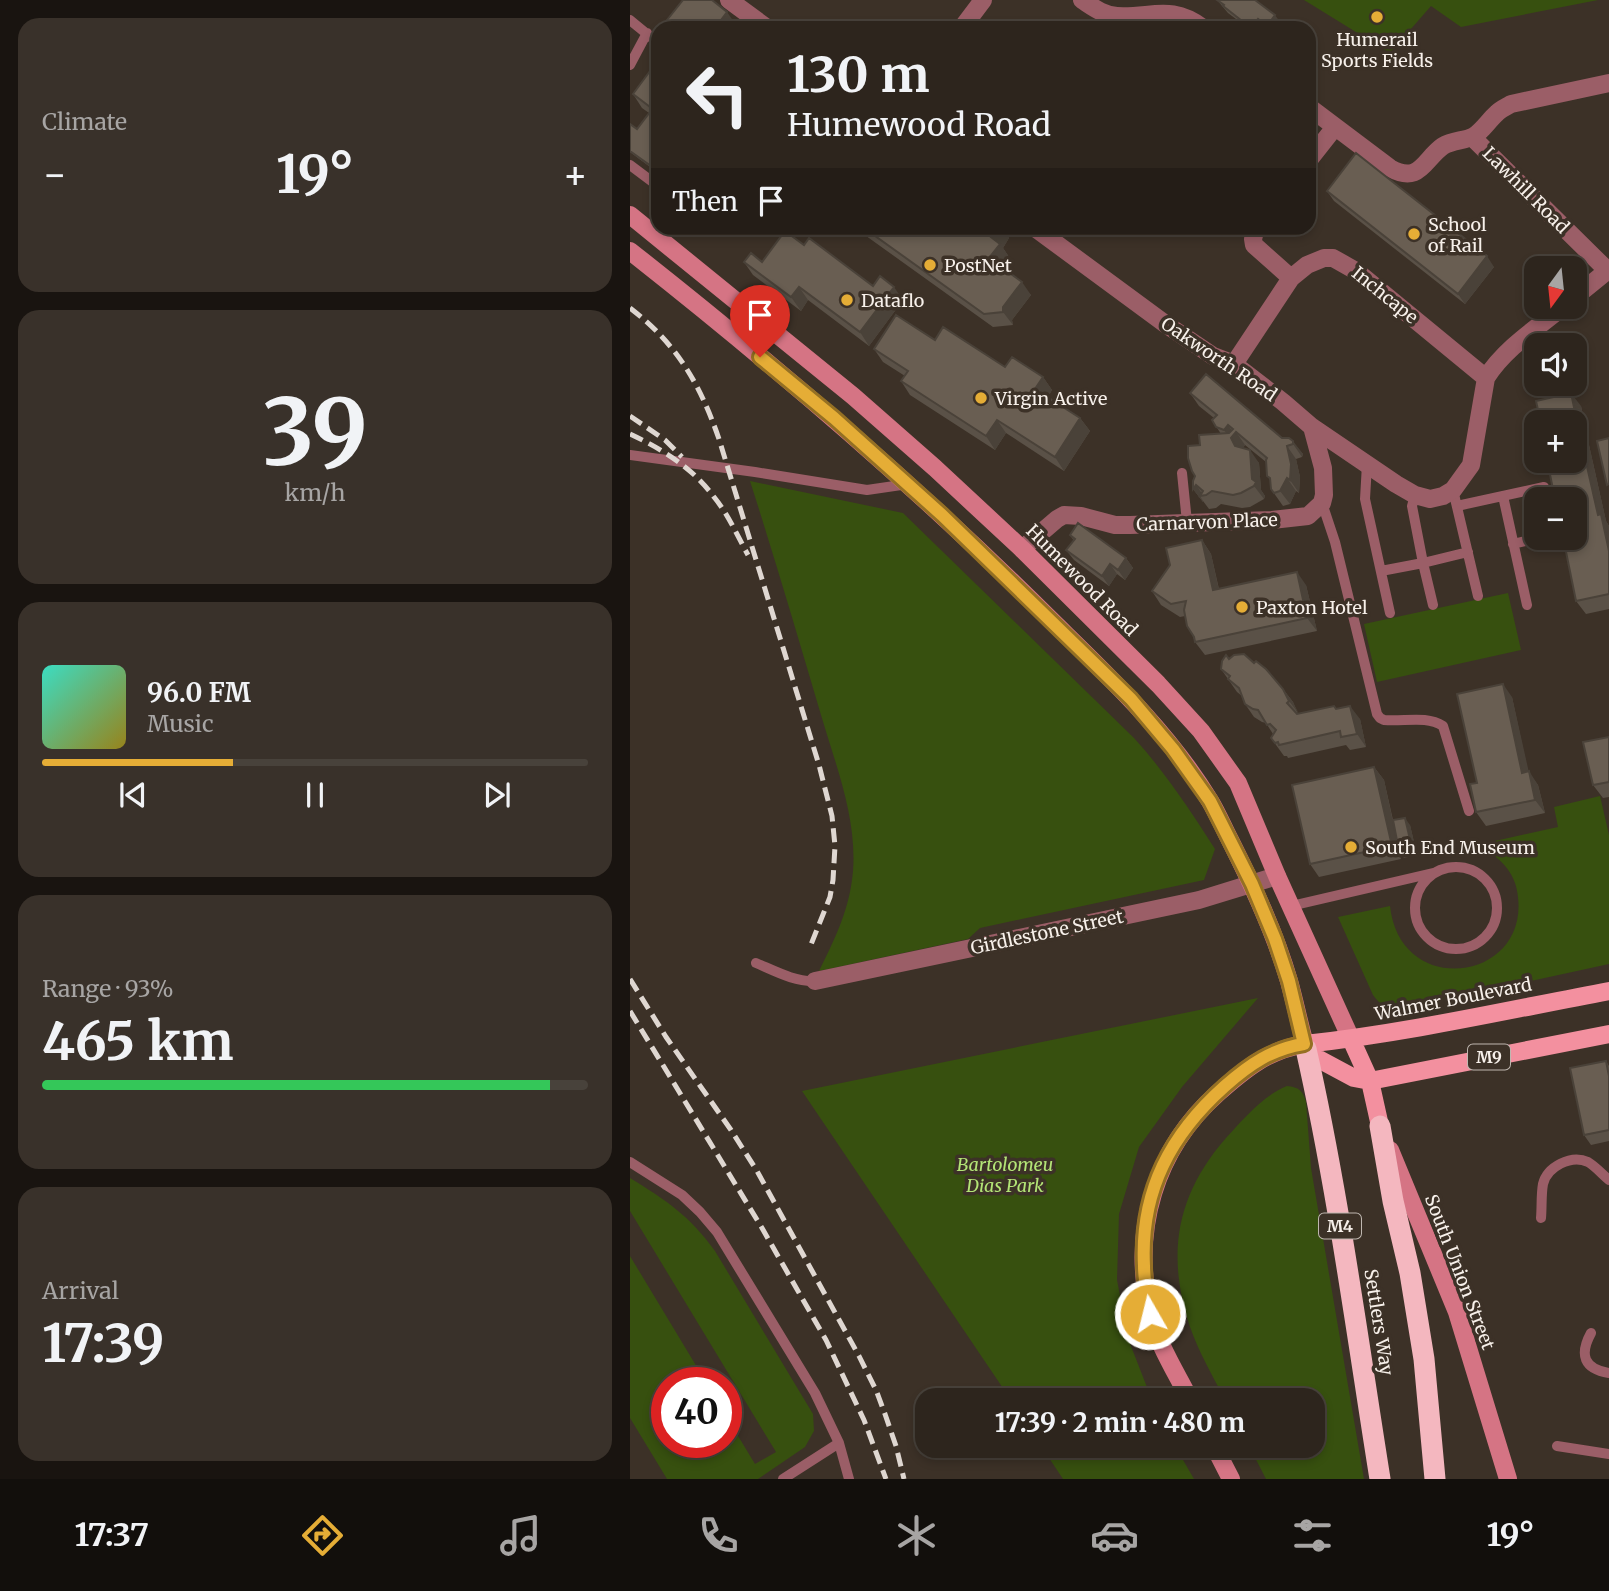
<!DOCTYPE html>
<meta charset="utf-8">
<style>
:root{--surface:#2d251d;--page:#39312a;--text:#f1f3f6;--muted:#a7a5a4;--line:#48423b;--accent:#e5ad36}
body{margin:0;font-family:Merriweather,serif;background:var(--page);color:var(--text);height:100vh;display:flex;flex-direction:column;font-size:26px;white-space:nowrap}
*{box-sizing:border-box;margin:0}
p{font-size:23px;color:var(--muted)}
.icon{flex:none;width:38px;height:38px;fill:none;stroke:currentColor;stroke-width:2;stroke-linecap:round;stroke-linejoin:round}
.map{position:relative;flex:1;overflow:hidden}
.panel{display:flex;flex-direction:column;gap:18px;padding:18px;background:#191410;width:630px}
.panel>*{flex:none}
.banner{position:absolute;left:21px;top:21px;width:665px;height:214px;border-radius:21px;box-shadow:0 4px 10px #0003,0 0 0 2px var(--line);background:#2d251d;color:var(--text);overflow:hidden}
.needle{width:46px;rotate:195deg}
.fabs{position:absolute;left:894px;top:256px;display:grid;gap:14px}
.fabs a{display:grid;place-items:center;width:63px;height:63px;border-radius:14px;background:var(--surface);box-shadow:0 4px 10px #0003,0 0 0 2px var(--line);font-size:35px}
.speed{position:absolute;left:21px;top:1367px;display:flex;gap:14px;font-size:35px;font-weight:700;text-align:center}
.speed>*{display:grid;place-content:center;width:91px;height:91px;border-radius:50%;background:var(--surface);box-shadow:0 4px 10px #0003,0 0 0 2px var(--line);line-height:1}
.speed .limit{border:10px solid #d22;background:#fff;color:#111}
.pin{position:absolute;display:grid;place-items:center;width:60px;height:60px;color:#fff;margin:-72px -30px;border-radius:50% 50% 50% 0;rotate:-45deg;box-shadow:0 0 7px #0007}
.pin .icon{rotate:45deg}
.me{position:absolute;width:77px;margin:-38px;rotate:352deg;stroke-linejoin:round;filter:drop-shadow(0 0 5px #0008)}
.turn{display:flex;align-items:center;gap:24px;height:147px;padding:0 21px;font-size:32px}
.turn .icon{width:91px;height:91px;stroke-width:2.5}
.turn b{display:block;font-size:49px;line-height:60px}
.then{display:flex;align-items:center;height:66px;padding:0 21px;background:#0003;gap:14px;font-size:26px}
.big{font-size:52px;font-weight:700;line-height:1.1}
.panel .widget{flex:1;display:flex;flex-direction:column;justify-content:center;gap:10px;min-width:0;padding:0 24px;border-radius:21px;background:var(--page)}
.panel .dial{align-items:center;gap:0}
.dial b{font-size:91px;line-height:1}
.song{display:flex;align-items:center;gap:21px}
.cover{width:84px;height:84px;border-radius:10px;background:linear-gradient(135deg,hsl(170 70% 55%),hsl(50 70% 35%))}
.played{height:7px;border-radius:4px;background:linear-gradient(90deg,var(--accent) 35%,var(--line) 35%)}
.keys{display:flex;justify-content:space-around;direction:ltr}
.heat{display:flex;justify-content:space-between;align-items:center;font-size:38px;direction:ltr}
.charge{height:10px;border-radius:5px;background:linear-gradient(90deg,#34c759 93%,var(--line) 0)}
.trip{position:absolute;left:285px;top:1388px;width:410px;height:70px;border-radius:21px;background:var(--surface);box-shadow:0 4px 10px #0003,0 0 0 2px var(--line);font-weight:700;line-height:70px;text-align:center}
.tab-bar{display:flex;height:112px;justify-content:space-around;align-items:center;background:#120f0c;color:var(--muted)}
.tab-bar .icon{width:49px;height:49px}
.tab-bar .current{color:var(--accent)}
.tab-bar b{font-size:32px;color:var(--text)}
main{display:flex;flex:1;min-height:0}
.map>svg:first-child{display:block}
</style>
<main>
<section class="panel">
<div class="widget"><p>Climate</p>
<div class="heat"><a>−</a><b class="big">19°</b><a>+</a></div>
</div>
<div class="widget dial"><b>39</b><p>km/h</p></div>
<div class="widget">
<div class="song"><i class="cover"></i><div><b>96.0 FM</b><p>Music</p></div></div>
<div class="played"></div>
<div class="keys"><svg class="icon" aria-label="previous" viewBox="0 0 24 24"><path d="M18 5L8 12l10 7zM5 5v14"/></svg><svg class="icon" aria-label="pause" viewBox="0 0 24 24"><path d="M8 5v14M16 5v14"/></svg><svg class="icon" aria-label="next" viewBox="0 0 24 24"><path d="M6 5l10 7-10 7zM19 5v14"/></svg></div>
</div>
<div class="widget"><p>Range · 93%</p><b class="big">465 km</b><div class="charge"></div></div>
<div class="widget"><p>Arrival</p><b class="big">17:39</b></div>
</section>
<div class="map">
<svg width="979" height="1479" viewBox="0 0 979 1479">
<rect width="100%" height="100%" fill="#3c3127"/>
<path fill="#37500f" d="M 674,0 L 968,0 L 831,27 L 801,6 L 760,53 Z
M 120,481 L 273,513 L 504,738 C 535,772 560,810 585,849 L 574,880 L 350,928 L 338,939 L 189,971 C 205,939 220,908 223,871 C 227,818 206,766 191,715 C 168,637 145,559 120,481 Z
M 878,593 L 891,650 L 747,682 L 734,624 Z
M 970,796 L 979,835 L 979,964 L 773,1009 C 759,1010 751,1006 743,995 L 708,917 L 760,906 C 770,999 898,982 888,897 C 886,872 869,856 847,845 L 928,827 L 924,807 Z
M 628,998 L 552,1087 L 509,1147 L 489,1214 L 487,1280 L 499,1341 L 522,1400 L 381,1400 L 172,1091 Z
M 657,1086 C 669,1087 673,1091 676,1102 L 681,1168 L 734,1479 L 636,1479 L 619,1446 L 682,1446 L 682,1400 L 595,1400 C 583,1376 569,1353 560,1327 C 536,1255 546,1195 596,1138 C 612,1120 635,1094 657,1086 Z
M 0,1178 C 36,1200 60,1216 85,1251 L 183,1414 L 184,1431 L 175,1447 L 128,1479 L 37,1479 L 0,1418 L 0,1256 L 76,1382 L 37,1382 L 37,1442 L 96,1442 L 96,1416 L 125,1464 L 146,1452 L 0,1211 Z
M 411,1446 L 545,1446 L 564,1479 L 433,1479 Z"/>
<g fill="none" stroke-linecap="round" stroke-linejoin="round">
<path stroke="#9b5e67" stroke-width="10" d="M 0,20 L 28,43
M 0,65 L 17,33
M 0,165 L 28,186
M 18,230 L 28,217
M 0,455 L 125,472 L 237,490 L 278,484
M 737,464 L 735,499 L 760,613
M 552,473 L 557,522
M 823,490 L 848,596
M 873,496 L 897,605
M 692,503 L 705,542 L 747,714 L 750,718 L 754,720 C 774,722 796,715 813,726 L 839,811
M 827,506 L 914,487
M 883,544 L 913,537
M 751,571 L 793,563 L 782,506 L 785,495
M 803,605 L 793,563 L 838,552
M785 908a41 41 0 1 1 82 0a41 41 0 1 1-82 0Z
M 661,906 L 803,873
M 126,963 C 145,971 165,982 185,981
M 0,1162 L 52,1195 L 70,1212 L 87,1232 L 185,1393 L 209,1443 L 219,1479
M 911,1218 C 912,1207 911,1195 913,1184 C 917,1167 941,1154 958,1162 C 965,1166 972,1174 979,1180
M 961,1333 C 949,1355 954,1369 979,1373
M 927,1446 L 979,1454
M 153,1479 L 209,1443"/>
<path stroke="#9b5e67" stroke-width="18" d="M 99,0 L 137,28
M 452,0 C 463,7 473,15 487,16 C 522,18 541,4 573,28
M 332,28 L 353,0
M 679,107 L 760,168 C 790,185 794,159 813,146 C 823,140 835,141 844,136 C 853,130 859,120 867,113 C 871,109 876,107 881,104 L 979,83
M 842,137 L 979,272
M 679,160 L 705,127
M 405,228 L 534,323 L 583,356 L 604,364 L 653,402 L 682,427 L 766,484 L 785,495 L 800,499 L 813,496 L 823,490 L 841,465 L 856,378 C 875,348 907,328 934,306
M 626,228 L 623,239 L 624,245 L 661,278
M 945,297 L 977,271
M 604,364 L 661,278 L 677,265 L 694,258 L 703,258 L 726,271 L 856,378
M 392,549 L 427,519 L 434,515 L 451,516 L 485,525 L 500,525 L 642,520 L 678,516 L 692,503 L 694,495 L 693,468 L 682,427
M 185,981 L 569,900 L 647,876"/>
<path stroke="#d57484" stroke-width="18" d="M 0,215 L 223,396 L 305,468 L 392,549 L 528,684 L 571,731 L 608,783 L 647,876 L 721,1039
M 0,251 C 146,366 286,486 418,617 C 475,673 538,731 580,801 C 588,814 594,829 602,844 C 624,888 645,933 659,981 C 665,1002 669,1023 675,1044 C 638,1050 615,1069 588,1093 C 525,1149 501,1230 520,1312 C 527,1343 546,1372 560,1400
M 760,1150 L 827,1312 L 878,1479
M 584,1446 L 601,1479"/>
<path stroke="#f3909f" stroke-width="18" d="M 979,991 C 878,1010 777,1033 675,1044 L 676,1049 L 683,1056 L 724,1078 L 740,1081 L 979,1034
M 721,1039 L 740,1081 L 750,1126"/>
<path stroke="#f4b7bf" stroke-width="21" d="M 676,1049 C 708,1191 727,1335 750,1479
M 750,1126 L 763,1201 L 780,1273 L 794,1359 L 805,1479"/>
<path stroke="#dfd7d1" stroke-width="5" stroke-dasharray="14 7" stroke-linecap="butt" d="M 0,308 C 47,344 70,384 89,439 L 189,765 L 202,816 L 205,846 L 203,880 L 200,897 L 180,947
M 0,416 L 35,440 L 52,457
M 0,434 C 32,449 63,468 84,497 C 98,514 107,535 118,555
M 0,979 L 36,1037 L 101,1130 L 127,1171 L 229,1356 L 246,1390 L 255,1414 L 266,1446 L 274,1479
M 0,1011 L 132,1228 L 196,1340 L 234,1420 L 256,1479"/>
</g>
<path fill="#5a5147" d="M 587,0 L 650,22 L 645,28 L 635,28 L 633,26 L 631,28 L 618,28 L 598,13 Z
M 28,76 L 28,173 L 0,152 L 0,124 L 7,129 L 19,113 L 12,108 L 3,94 Z
M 697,191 L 864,267 L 835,304 L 704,201 Z
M 225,228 L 372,228 L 379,238 L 373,248 L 379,257 L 372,267 L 401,295 L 382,320 L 383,325 L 363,327 Z
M 174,245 L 243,286 L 273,300 L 239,346 L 178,300 L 171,311 L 123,275 L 114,262 L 132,262 Z
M 305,340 L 375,367 L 413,377 L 422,390 L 418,397 L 450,418 L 460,431 L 434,471 L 376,433 L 365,450 L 280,395 L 271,381 L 275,376 L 253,362 L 244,349 Z
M 560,393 L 652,438 L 659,438 L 673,454 L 672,457 L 666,459 L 670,477 L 669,493 L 666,491 L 660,504 L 653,506 L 641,489 L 640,480 L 637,476 L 636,462 L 615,445 L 613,448 L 629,463 L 631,490 L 635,496 L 634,499 L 620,507 L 612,508 L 591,504 L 586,508 L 579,509 L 573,501 L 573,502 L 563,489 L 565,476 L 591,434 L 582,420 L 584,418 L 569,406 Z
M 951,406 L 955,425 L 949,426 L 950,433 L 959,445 L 976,521 L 979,526 L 979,609 L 956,614 L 946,601 L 945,422 L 912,422 L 910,419 Z
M 440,535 L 496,558 L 503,568 L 495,580 L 487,574 L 479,586 L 444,560 L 436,550 L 444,541 Z
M 572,540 L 581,554 L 589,589 L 676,585 L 687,631 L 575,655 L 565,642 L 555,616 L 550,617 L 531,605 L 522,591 Z
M 599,659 L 653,689 L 663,702 L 668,714 L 704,706 L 706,709 L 730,719 L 736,747 L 720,750 L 716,745 L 658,758 L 657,756 L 654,756 L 641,738 L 643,734 L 636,723 L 632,722 L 624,717 L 615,704 L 612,696 L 607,692 L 591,669 Z
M 882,697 L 898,772 L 908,785 L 915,813 L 856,826 L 846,812 L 847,783 Z
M 979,737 L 979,797 L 973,798 L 963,785 Z
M 744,767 L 754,780 L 763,820 L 780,825 L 787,855 L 774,858 L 769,851 L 771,859 L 689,877 L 680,864 Z
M 976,1061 L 979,1066 L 979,1141 L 961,1145 L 954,1135 Z"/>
<path fill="#4a4239" d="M 97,12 L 104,22 L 100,28 L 85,28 Z
M 645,15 L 650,22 L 645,28 L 638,28 L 637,26 Z
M 628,19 L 633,26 L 631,28 L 622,28 Z
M 369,228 L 372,228 L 379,238 L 373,248 L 379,257 L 369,271 L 359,258 L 361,237 Z
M 857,256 L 864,267 L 835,304 L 828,294 Z
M 392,282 L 401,295 L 382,320 L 383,325 L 373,312 L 373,307 Z
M 169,287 L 178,300 L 171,311 L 161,297 Z
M 264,287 L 273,300 L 239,346 L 230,332 Z
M 413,377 L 422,390 L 414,402 L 405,389 Z
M 941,393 L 951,406 L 955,425 L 945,412 Z
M 940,413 L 949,426 L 950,433 L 959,445 L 976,521 L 979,526 L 979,551 L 945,434 L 945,422 L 942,422 Z
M 450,418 L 460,431 L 434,471 L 425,457 Z
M 367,420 L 376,433 L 365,450 L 356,436 Z
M 598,425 L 604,434 L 606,432 L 615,445 L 611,451 L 615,459 L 594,430 Z
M 663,441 L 673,454 L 672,457 L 663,444 Z
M 657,446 L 666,459 L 670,477 L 669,493 L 660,480 Z
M 620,450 L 629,463 L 631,490 L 635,496 L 634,499 L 624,486 L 622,479 Z
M 657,478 L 666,491 L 660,504 L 650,491 Z
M 566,485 L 573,495 L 570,496 L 573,501 L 573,502 L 563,489 Z
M 572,540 L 581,554 L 592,604 L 583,590 Z
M 496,558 L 503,568 L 495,580 L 488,570 Z
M 480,564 L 487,574 L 479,586 L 472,576 Z
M 667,572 L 676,585 L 687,631 L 677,618 Z
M 873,684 L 882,697 L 902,786 L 892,773 Z
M 653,689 L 663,702 L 669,714 L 659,701 Z
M 720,706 L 730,719 L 736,747 L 727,734 Z
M 744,767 L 754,780 L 771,859 L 762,846 Z
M 899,771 L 908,785 L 915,813 L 905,800 Z
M 775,818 L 780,825 L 787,855 L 782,848 Z"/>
<path fill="#695e52" stroke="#4a4239" stroke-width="2" d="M 53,0 L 82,0 L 97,12 L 85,28 L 37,28 L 33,25 Z
M 587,0 L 625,0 L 645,15 L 637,26 L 628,19 L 621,28 L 593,6 L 594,5 Z
M 92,23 L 99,28 L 88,28 Z
M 20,71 L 28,76 L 28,113 L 3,94 Z
M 20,112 L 28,118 L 28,171 L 0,151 L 0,124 L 7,129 Z
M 726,153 L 857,256 L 828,294 L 697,191 Z
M 234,228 L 369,228 L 361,237 L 370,244 L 359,258 L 392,282 L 373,307 L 373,312 L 354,314 Z
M 155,231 L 174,245 L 179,238 L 243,286 L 250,276 L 264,287 L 230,332 L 169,287 L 161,297 L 114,262 L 121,253 L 132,262 Z
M 266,315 L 305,340 L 313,327 L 375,367 L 382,357 L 413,377 L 405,389 L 450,418 L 425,457 L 367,420 L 356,436 L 271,381 L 278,371 L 244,349 Z
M 576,374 L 652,438 L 659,438 L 663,441 L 663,444 L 657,446 L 661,464 L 660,480 L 657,478 L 650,491 L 644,493 L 641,489 L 640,478 L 637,476 L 636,460 L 637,458 L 606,432 L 601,438 L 605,446 L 620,450 L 622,479 L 626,482 L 624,486 L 611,493 L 603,495 L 582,491 L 576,495 L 570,496 L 573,491 L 566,485 L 563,489 L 563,481 L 565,476 L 562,471 L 558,458 L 558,446 L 570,445 L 569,435 L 599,433 L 603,429 L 598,425 L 594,430 L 586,427 L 582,420 L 587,415 L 560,393 Z
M 941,393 L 945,412 L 940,413 L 942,422 L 927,422 L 926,416 L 910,419 L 906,401 Z
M 949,431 L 968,515 L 971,514 L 979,551 L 979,594 L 946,601 L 933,537 L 945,537 L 945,499 L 925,499 L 917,460 L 945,460 L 945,432 Z
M 979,438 L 979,484 L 977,485 L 967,441 Z
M 448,523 L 496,558 L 488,570 L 480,564 L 472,576 L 436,550 L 445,539 L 440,535 Z
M 572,540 L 583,590 L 667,572 L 677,618 L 565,642 L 564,637 L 557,626 L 554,610 L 556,601 L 541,604 L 522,591 L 540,565 L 536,548 Z
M 614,654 L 624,663 L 626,661 L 636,669 L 653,689 L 659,701 L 657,703 L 667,714 L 704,706 L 706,709 L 720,706 L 727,734 L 711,737 L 710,731 L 649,745 L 648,742 L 645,743 L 641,738 L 646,730 L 640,724 L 637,725 L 628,710 L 623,709 L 615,704 L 609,688 L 598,679 L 600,676 L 591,669 L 592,661 L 596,655 L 599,659 L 604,655 Z
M 873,684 L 892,773 L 899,771 L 905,800 L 846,812 L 840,784 L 847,783 L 827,694 Z
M 979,737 L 979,782 L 963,785 L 953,742 Z
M 744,767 L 762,846 L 680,864 L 662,785 Z
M 775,818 L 782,848 L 769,851 L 763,820 Z
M 976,1061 L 979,1076 L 979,1130 L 954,1135 L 940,1068 Z"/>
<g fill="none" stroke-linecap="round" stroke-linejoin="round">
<defs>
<path id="route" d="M 130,357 L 204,418 L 312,515 L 501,699 L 543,749 L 580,801 L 622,884 L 645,939 L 659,981 L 674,1044 C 642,1049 620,1064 595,1086 C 541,1134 510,1191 514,1266 C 514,1282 518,1298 520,1314"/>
</defs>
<use href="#route" stroke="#957023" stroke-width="18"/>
<use href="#route" stroke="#e5ad36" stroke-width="12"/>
</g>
<g fill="#e5ad36" stroke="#3c3127" stroke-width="2.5">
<circle cx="747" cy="17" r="7"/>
<circle cx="784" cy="234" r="7"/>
<circle cx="300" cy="265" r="7"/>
<circle cx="217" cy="300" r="7"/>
<circle cx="351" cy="398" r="7"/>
<circle cx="612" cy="607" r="7"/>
<circle cx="721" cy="847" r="7"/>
</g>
<g text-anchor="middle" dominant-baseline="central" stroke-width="7" stroke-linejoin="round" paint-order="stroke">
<g fill="#3c3127" stroke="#bfb7b0" stroke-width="2">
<rect x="838" y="1044.5" width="42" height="25" rx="5"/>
<rect x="689" y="1213.5" width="42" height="25" rx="5"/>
</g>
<g font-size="16" font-weight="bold" fill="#f7f0ea">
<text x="859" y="1057">M9</text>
<text x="710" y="1226">M4</text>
</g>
<g font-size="18" fill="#f7f0ea" stroke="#3c3127" text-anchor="start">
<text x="747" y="39" text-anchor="middle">Humerail<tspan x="747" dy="21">Sports Fields</tspan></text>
<text x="798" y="224">School<tspan x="798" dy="21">of Rail</tspan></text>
<text x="314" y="265">PostNet</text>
<text x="231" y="300">Dataflo</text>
<text x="365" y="398">Virgin Active</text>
<text x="626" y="607">Paxton Hotel</text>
<text x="735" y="847">South End Museum</text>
</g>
<g font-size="18" fill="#f7f0ea" stroke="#3c3127">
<text transform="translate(896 190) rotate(45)">Lawhill Road</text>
<text transform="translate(755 295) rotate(39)">Inchcape</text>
<text transform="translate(589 359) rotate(34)">Oakworth Road</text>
<text transform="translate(577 522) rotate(-2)">Carnarvon Place</text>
<text transform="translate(452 580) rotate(45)">Humewood Road</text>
<text transform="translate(417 932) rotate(-12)">Girdlestone Street</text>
<text transform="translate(823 999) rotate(-11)">Walmer Boulevard</text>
<text transform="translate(830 1272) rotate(69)">South Union Street</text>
<text transform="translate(749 1322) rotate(81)">Settlers Way</text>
</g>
<g font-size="18" font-style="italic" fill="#b3e476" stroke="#3c3127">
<text x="375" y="1164">Bartolomeu<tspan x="375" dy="21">Dias Park</tspan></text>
</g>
</g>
</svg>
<div class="fabs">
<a><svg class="needle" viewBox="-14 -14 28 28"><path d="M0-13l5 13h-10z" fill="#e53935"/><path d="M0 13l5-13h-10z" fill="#a7a5a4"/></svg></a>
<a><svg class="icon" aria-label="sound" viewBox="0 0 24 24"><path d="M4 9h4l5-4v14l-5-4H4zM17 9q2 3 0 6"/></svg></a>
<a>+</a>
<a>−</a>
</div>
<div class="speed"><div class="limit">40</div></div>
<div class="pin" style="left:130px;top:357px;background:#d93025"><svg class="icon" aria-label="arrive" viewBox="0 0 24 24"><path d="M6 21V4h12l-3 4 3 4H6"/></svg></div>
<svg class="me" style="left:520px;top:1314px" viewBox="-20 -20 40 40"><circle r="17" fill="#e5ad36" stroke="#fff" stroke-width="3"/><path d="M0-11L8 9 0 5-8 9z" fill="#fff"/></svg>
<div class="trip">17:39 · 2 min · 480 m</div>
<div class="banner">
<div class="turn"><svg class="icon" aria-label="left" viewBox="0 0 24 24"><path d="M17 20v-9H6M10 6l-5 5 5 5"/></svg><div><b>130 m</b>Humewood Road</div></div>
<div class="then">Then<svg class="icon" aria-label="arrive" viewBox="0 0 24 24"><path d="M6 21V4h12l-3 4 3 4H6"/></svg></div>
</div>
</div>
</main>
<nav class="tab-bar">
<b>17:37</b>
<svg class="icon current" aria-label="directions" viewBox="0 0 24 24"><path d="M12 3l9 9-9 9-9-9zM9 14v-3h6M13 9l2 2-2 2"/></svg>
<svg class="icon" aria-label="music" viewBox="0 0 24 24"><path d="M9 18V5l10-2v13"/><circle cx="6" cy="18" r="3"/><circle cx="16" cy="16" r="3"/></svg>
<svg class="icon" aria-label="phone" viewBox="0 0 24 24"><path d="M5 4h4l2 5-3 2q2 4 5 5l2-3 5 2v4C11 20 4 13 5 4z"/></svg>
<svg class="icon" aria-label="climate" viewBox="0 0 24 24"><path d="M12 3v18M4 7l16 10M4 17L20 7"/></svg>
<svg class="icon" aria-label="car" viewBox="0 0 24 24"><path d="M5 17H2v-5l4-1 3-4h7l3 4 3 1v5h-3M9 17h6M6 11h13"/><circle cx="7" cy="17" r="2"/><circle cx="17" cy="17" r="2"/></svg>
<svg class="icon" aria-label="filters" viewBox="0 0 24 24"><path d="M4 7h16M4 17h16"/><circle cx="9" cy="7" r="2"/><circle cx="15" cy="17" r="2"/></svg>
<b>19°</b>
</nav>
